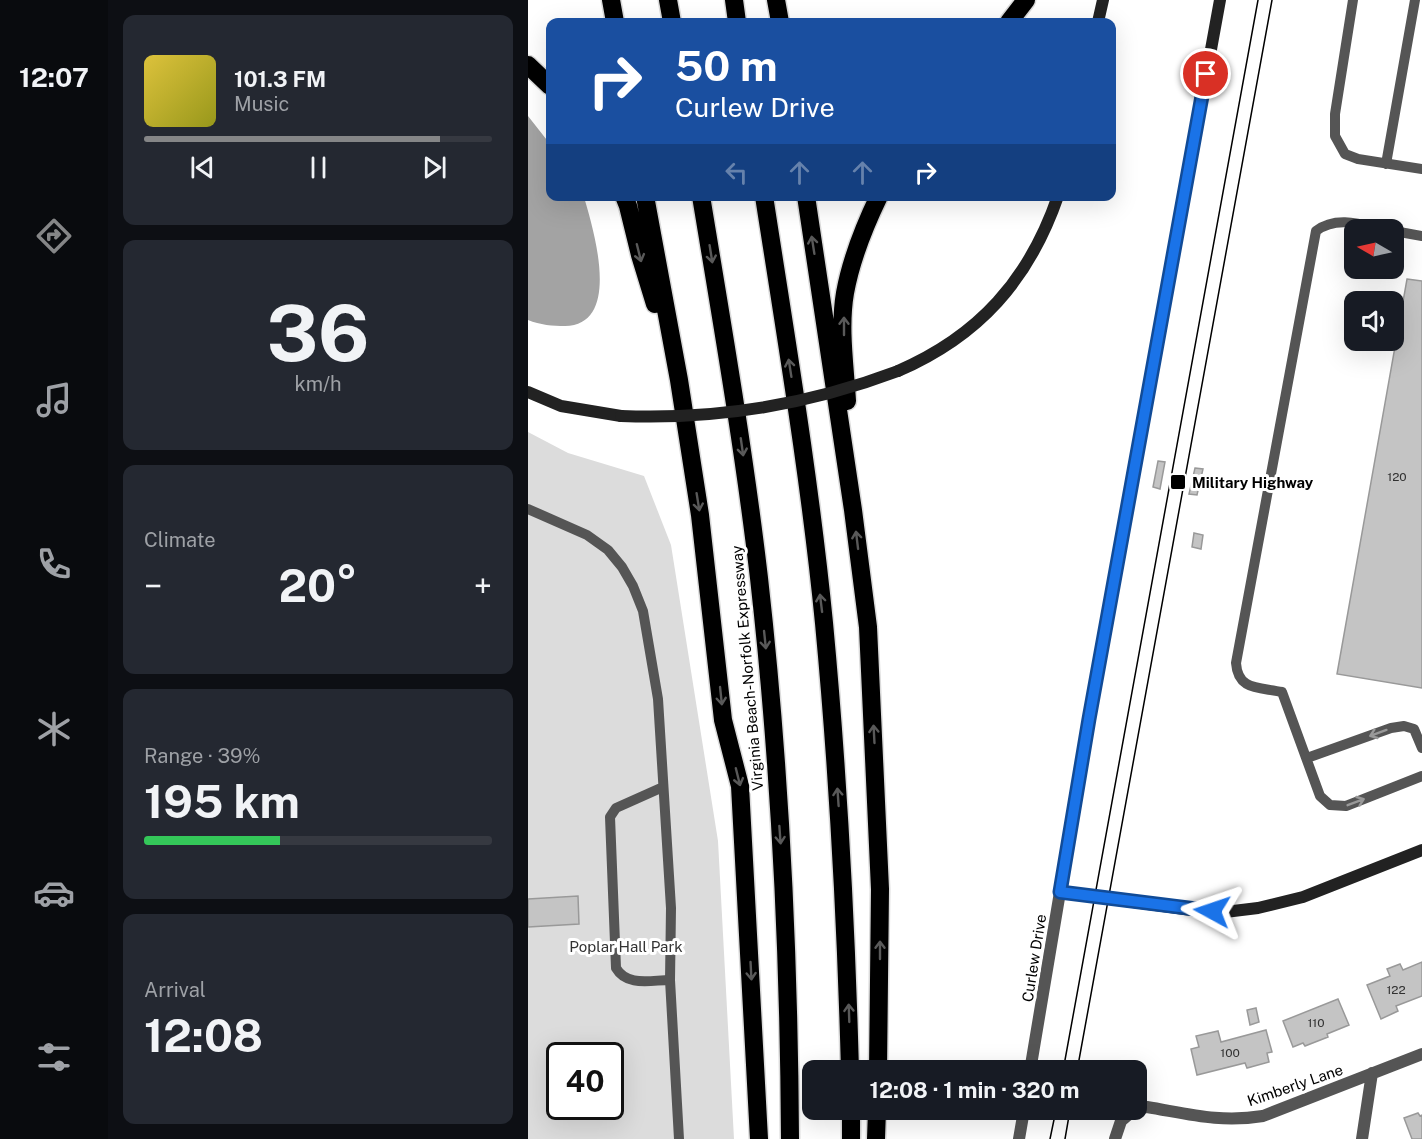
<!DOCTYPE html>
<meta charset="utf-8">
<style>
:root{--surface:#171b24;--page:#242831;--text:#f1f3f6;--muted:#9ea1a6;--line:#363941;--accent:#858687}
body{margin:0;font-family:"Public Sans",sans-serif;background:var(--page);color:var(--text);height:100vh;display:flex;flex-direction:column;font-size:22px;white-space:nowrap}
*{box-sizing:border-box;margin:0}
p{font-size:20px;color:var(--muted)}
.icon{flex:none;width:33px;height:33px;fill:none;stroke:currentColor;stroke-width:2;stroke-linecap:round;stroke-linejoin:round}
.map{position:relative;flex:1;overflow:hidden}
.sheet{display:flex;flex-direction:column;gap:15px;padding:15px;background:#0d0f14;width:420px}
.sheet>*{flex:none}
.guide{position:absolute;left:18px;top:18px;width:570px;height:183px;border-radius:12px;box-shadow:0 6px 24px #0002;background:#1a4fa0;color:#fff;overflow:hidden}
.needle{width:39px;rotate:279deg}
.tools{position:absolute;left:816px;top:219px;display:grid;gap:12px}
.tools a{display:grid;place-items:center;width:60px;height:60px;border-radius:12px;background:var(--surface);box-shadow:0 6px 24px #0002;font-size:30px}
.speed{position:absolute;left:18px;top:1042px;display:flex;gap:12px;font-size:30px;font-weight:700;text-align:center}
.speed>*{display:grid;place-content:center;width:78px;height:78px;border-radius:50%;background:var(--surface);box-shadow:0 6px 24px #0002;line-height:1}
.speed .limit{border:3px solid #111;border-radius:9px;background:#fff;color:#111}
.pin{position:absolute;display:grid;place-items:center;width:51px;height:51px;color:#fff;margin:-26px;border:3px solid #fff;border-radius:50%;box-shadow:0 2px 6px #0007}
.me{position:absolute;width:66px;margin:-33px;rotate:275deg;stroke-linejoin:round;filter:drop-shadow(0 0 4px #0008)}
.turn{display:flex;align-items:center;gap:21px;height:126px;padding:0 30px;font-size:27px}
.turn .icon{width:78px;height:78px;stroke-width:2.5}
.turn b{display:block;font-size:42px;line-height:51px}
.lanes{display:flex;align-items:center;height:57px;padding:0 30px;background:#0003;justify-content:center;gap:30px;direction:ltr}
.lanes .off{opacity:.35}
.big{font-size:45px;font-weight:700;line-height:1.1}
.sheet .card{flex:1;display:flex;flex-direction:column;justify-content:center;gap:9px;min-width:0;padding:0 21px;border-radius:12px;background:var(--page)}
.sheet .dial{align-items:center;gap:0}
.dial b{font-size:78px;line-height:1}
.song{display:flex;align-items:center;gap:18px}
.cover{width:72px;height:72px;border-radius:9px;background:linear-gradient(135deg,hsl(50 70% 55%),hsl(60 70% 35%))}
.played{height:6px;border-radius:3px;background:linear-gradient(90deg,var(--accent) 85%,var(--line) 85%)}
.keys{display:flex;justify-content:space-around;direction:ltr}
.heat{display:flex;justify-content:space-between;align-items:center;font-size:33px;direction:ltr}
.charge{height:9px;border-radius:4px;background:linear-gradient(90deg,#34c759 39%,var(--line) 0)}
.trip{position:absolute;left:274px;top:1060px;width:345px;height:60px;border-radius:12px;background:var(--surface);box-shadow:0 6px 24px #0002;font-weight:700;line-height:60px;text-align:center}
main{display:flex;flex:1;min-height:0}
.tabs{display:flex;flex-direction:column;width:108px;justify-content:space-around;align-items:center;background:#090b0e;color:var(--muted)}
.tabs .icon{width:42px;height:42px}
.tabs .on{color:var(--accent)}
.tabs b{font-size:27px;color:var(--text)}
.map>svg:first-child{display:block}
</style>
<main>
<nav class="tabs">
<b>12:07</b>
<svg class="icon on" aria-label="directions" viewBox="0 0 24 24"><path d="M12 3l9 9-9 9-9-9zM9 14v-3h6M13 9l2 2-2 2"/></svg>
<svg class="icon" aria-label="music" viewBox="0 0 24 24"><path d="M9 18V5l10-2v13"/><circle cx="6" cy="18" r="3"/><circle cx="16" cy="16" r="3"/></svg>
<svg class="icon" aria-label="phone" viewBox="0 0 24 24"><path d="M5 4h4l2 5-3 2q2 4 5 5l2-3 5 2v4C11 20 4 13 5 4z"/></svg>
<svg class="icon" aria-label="climate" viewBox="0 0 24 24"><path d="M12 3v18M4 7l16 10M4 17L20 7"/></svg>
<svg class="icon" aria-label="car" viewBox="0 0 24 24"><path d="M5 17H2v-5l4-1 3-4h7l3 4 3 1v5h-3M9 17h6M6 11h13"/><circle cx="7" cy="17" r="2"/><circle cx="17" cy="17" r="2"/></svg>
<svg class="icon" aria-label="filters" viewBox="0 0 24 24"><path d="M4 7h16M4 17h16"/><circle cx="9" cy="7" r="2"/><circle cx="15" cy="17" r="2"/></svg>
</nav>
<section class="sheet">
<div class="card">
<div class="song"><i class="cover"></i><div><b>101.3 FM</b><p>Music</p></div></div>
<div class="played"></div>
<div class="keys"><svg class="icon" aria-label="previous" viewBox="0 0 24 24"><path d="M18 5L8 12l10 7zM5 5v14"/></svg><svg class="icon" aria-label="pause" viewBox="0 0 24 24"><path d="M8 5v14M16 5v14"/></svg><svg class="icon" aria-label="next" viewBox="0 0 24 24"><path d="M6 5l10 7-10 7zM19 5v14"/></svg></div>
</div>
<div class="card dial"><b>36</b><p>km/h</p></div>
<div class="card"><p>Climate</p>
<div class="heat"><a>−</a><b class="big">20°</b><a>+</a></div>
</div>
<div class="card"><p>Range · 39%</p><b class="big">195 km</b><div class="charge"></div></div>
<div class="card"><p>Arrival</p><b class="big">12:08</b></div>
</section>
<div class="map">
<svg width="894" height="1139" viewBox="0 0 894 1139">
<rect width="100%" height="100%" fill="#fff"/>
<path fill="#dcdcdc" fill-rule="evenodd" d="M 0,432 L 40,453 L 116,476 L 143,545 L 190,841 L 206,1139 L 0,1139 ZM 32,1056 L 82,1056 L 82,1107 L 32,1107 Z"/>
<path fill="#a3a3a3" d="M 0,116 L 22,144 L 22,196 L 56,197 C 65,228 95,325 37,326 C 25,326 12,325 0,320 Z"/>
<path fill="#c4c4c4" stroke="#999" stroke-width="1.5" d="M 879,279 L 894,281 L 894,688 L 809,674 Z
M 630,461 L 637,462 L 632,489 L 625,487 Z
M 667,468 L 675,469 L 669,495 L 661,494 Z
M 666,533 L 675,535 L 673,549 L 664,547 Z
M 50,896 L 51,924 L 0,927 L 0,899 Z
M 894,962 L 894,996 L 868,1006 L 870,1011 L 853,1019 L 839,985 L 862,976 L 859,969 L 872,964 L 875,970 Z
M 810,999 L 821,1025 L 799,1034 L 800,1037 L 777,1046 L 775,1043 L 765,1047 L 755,1021 Z
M 728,1008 L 731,1022 L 722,1025 L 719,1010 Z
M 738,1030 L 744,1052 L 739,1053 L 741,1062 L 719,1068 L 717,1063 L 669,1075 L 663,1049 L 671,1047 L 668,1036 L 690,1031 L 693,1042 Z
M 890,1113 L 892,1116 L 894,1115 L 894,1139 L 884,1139 L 876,1118 Z"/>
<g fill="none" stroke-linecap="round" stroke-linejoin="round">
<defs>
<path id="highway" d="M 83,0 L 87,22
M 140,0 L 144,22
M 206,0 L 209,22
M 248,0 L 252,22
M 481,22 L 498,0
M 0,65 L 22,86
M 96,196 L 100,206 L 112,255 L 127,304
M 117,196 L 151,380 L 172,515 L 195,720 L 212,786 L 231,1139
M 173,196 C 194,323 216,450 231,578 C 252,764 261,952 262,1139
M 236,196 C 258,338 282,480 296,623 C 310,772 318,921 322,1071
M 278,196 L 325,510 L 340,627 L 352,889 L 350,1071
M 319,401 C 317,366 311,328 317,293 C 323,260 336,227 351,196
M 323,1110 L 323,1139
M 348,1139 L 349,1110"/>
</defs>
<use href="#highway" stroke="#dbdbdb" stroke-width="21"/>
<path stroke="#555" stroke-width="10" d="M 825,0 L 807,114 L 807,136 L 817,154 L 830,159 L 894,169
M 858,164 L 887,0
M 858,230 C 835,225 809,215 788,231 L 708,663 C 710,691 731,687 754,692 L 792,796 L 802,805 L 818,806 L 894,776
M 866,231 L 894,236
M 0,509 L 59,535 L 80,550 L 94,567 L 105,586 L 115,611 L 130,699 L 143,908 L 142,980 L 151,1139
M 779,758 L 863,728 L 876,726 L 886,729 L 894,748
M 135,787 L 88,808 L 82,817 L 88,968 C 99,987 123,980 142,980"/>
<path stroke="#555" stroke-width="12" d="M 502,1071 L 532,892
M 609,1108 L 619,1107 C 661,1114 692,1123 735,1116 L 894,1054
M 491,1139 L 496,1110
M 587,1139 L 593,1121 L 606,1110
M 834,1139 L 844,1073"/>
<path stroke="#222" stroke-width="12" d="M 692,0 L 561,719 L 532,892 L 671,911 L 697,912 L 730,908 L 775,897 L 894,850
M 570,22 L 575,0
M 370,371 C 451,336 501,280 530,196
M 0,392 L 33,406 L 93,416"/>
<use href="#highway" stroke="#000" stroke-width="18"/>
<path stroke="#000" stroke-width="1.5" d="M 535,1071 L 730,0
M 549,1071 L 744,0
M 522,1139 L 528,1110
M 537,1139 L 542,1110"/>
<path stroke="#222" stroke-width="12" d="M 93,416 C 189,420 280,405 370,371"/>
</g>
<defs><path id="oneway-shaft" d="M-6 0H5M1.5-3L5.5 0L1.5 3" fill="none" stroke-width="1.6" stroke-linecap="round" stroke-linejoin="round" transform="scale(1.5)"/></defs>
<g stroke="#595959">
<use href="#oneway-shaft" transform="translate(285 245) rotate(-99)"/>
<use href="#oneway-shaft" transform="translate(111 253) rotate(76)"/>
<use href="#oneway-shaft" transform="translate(183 254) rotate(81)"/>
<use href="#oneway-shaft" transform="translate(316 326) rotate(-90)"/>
<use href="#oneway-shaft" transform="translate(262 368) rotate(-99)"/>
<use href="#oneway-shaft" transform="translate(214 447) rotate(82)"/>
<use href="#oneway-shaft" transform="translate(170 502) rotate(81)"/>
<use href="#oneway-shaft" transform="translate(329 540) rotate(-97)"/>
<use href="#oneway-shaft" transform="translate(293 603) rotate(-97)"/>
<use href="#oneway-shaft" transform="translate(237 640) rotate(84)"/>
<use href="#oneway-shaft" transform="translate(193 696) rotate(84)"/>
<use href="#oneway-shaft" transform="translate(346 734) rotate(-93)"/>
<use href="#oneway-shaft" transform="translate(210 777) rotate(76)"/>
<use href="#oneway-shaft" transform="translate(310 797) rotate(-94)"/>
<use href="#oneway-shaft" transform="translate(252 835) rotate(86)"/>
<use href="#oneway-shaft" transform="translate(352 950) rotate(-90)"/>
<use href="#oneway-shaft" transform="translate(223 971) rotate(87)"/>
<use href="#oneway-shaft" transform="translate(321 1013) rotate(-92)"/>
</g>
<g stroke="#999">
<use href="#oneway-shaft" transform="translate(850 733) rotate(160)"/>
<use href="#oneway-shaft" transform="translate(828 802) rotate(-21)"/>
</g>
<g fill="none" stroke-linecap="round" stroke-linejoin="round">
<defs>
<path id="route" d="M 678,74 L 561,719 L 532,892 L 684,911"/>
</defs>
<use href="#route" stroke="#114b97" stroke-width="15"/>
<use href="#route" stroke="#1a73e8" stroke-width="10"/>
</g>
<rect fill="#000" stroke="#fff" stroke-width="2" x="642" y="474" width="16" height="16" rx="3"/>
<g text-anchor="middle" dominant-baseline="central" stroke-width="6" stroke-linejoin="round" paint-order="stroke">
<g font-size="12" fill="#313131">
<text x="869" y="477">120</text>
<text x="868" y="990">122</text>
<text x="788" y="1023">110</text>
<text x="702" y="1053">100</text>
</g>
<g font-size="15" font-weight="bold" fill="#000" stroke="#fff" text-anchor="start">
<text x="664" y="482">Military Highway</text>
</g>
<g font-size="15" fill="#000" stroke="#fff">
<text transform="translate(219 668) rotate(-95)">Virginia Beach-Norfolk Expressway</text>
<text transform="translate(506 958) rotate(-81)">Curlew Drive</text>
<text transform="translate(767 1085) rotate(-19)">Kimberly Lane</text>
</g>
<g font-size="15" fill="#333" stroke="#fff">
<text x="98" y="946">Poplar Hall Park</text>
</g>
</g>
</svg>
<div class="tools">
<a><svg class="needle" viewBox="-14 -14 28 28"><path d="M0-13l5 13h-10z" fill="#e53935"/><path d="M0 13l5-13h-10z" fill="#9ea1a6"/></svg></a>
<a><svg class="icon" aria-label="sound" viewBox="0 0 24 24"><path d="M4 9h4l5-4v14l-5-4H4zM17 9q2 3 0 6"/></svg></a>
</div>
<div class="speed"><div class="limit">40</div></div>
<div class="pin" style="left:678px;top:74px;background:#d93025"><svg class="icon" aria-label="arrive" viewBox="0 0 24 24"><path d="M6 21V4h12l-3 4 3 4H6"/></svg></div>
<svg class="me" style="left:684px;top:911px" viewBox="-20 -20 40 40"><path d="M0-17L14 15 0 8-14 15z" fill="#1a73e8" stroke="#fff" stroke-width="4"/></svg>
<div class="trip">12:08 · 1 min · 320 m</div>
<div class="guide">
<div class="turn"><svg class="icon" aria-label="right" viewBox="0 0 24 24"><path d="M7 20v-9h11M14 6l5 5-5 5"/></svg><div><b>50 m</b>Curlew Drive</div></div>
<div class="lanes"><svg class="icon off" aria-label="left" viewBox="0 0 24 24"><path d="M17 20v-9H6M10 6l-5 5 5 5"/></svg><svg class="icon off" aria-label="ahead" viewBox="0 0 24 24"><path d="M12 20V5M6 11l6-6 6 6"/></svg><svg class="icon off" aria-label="ahead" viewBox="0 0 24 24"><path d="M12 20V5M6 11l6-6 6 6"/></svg><svg class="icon" aria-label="right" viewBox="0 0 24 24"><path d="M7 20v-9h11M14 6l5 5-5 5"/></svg></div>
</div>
</div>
</main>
